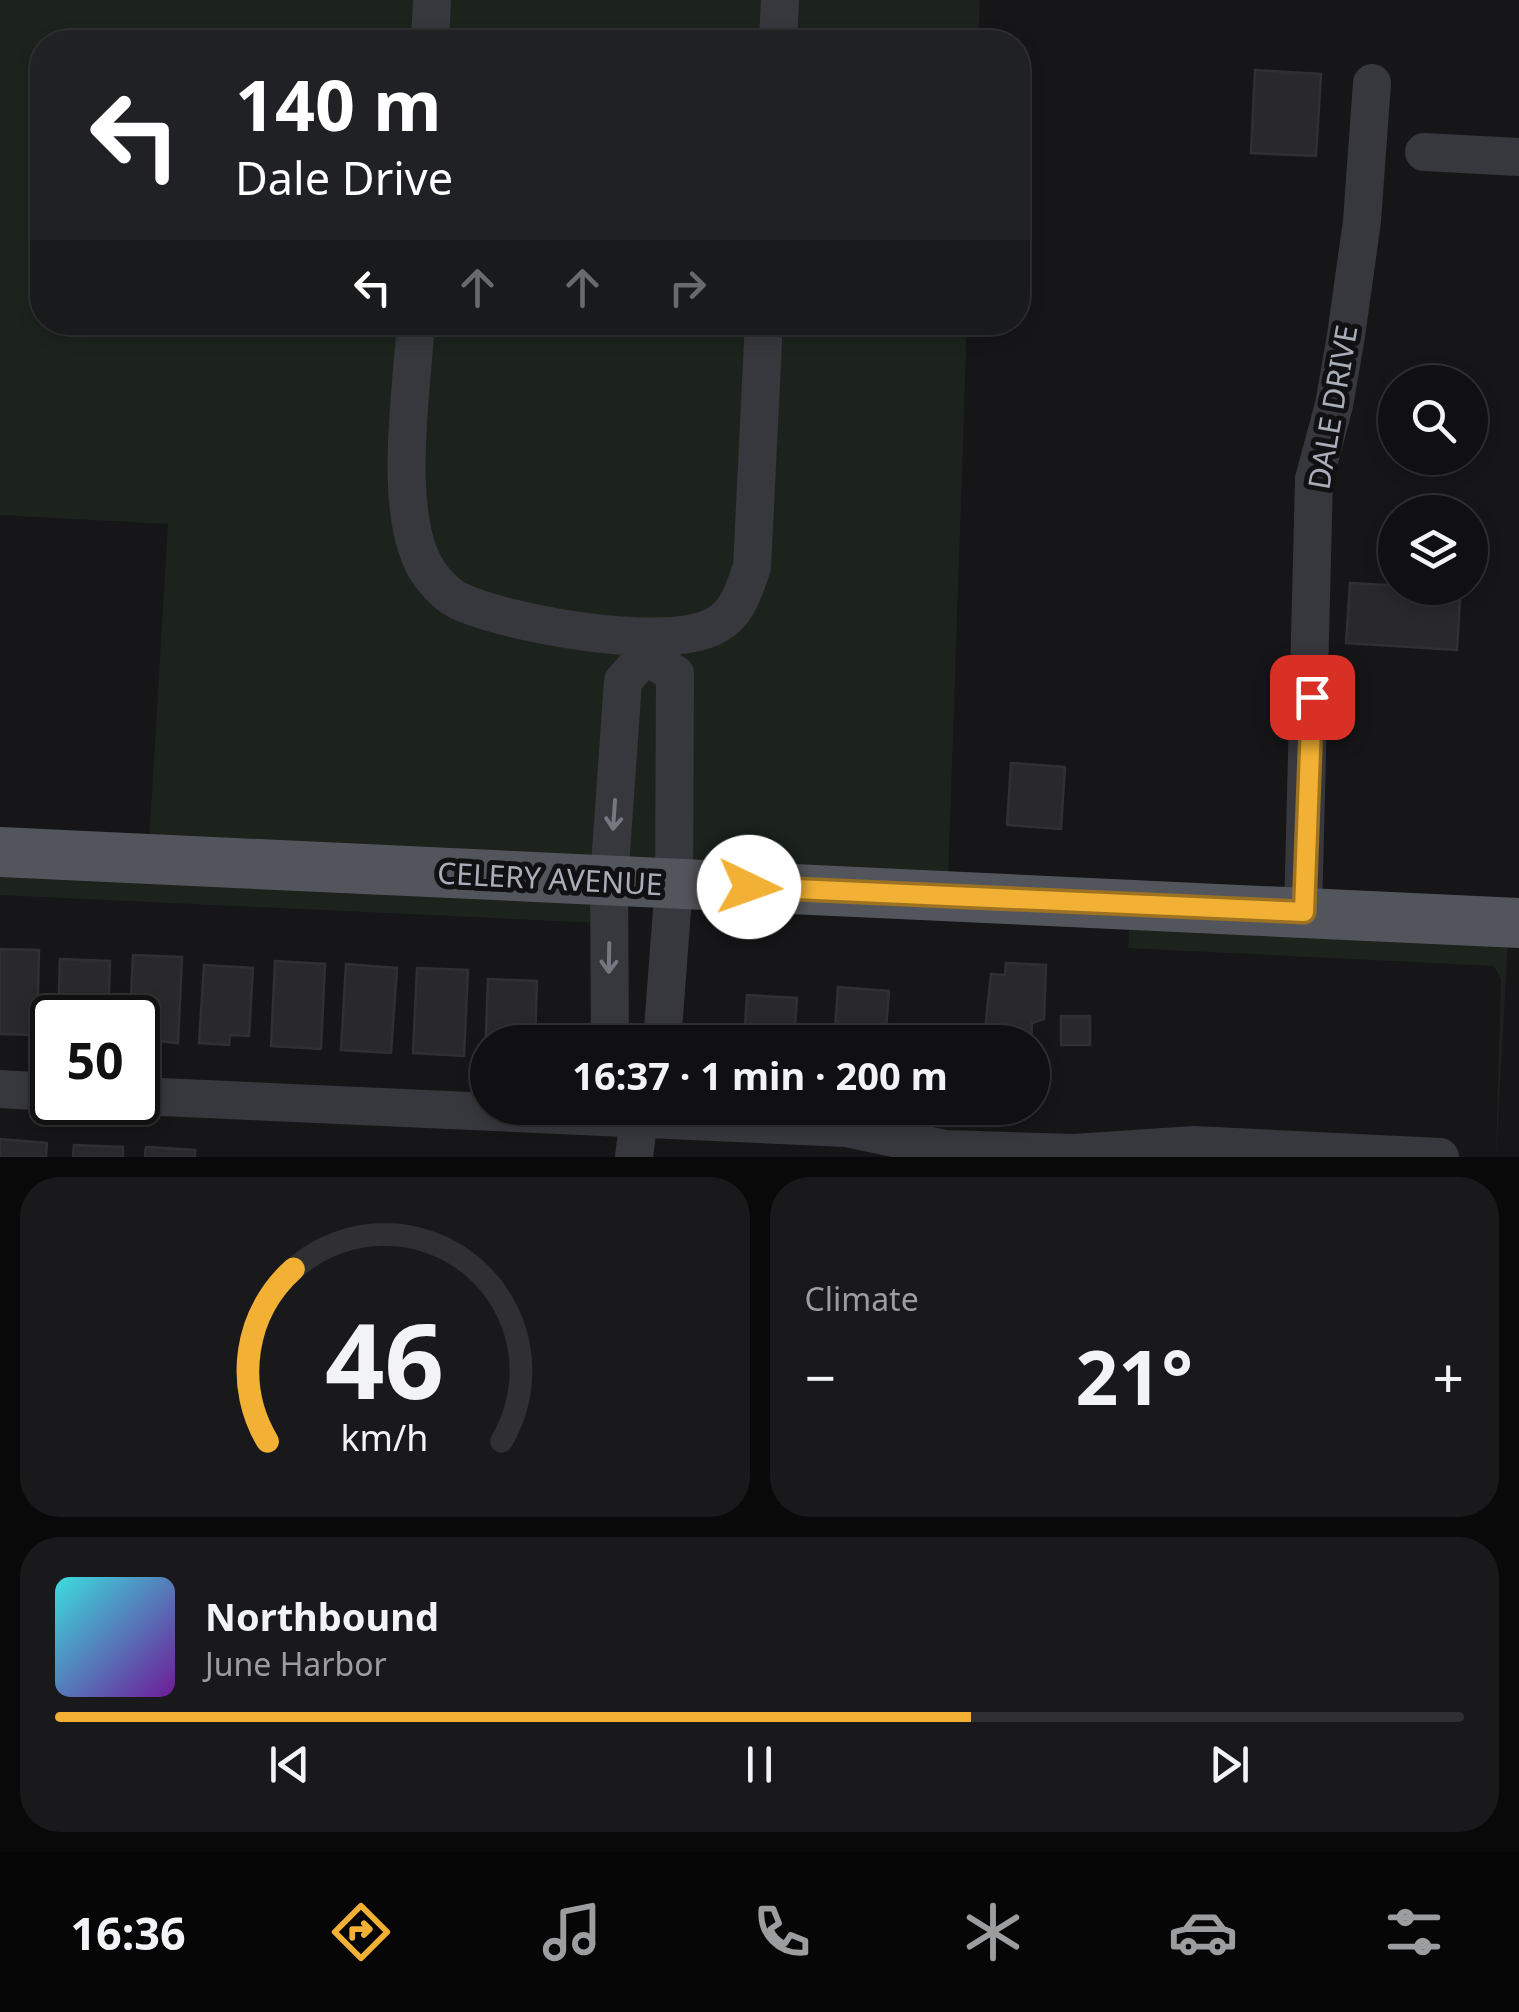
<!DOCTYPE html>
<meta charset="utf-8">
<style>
:root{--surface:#101012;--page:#19191b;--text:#f1f3f6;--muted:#9c9d9f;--line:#303032;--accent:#f2b134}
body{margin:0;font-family:"Noto Sans",sans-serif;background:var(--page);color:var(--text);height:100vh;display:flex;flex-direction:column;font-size:38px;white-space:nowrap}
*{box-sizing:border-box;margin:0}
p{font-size:32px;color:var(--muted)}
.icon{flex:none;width:55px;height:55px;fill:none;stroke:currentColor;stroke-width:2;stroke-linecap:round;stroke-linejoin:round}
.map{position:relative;height:1157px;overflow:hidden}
.drawer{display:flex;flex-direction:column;gap:20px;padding:20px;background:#09090a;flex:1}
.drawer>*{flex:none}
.guide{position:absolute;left:30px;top:30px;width:1000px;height:305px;border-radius:40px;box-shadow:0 5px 15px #0003,0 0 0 2px var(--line);background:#202124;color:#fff;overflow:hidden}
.tools{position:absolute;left:1378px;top:365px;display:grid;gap:20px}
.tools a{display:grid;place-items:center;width:110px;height:110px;border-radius:50%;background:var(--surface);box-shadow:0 5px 15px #0003,0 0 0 2px var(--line);font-size:50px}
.speed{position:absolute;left:30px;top:995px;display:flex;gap:20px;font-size:50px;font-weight:700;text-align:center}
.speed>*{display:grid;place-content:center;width:130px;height:130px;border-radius:50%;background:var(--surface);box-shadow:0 5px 15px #0003,0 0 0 2px var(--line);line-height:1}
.speed .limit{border:5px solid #111;border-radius:15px;background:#fff;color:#111}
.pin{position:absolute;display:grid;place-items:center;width:85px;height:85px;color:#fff;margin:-42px;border-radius:20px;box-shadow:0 5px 15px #0006}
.me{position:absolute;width:110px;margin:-55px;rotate:93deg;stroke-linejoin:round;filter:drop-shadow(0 0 8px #0008)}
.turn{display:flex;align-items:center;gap:35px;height:210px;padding:0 40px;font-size:45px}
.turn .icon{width:130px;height:130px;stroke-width:2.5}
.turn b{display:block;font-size:70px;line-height:85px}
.lanes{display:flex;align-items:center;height:95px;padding:0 40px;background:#0003;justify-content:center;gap:50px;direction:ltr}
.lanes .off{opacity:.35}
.big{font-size:75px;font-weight:700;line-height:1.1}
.drawer .card{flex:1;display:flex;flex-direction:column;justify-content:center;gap:15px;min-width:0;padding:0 35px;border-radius:40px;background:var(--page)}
.drawer .dial{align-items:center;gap:0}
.dial svg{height:260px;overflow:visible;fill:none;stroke:var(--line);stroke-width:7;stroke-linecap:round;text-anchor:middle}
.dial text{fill:var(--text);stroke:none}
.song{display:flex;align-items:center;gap:30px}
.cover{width:120px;height:120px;border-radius:15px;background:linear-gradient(135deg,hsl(180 70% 55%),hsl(280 70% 35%))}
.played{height:10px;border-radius:5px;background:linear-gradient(90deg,var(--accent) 65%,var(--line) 65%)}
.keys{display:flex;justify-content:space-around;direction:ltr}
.heat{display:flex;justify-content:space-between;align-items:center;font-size:55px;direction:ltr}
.drawer .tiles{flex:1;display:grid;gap:20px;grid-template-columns:1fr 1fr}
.card:last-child{grid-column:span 2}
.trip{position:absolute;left:470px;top:1025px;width:580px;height:100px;border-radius:50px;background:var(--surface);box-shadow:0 5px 15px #0003,0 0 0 2px var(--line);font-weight:700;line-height:100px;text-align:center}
.tabs{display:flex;height:160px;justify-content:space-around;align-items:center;background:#060607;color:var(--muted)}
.tabs .icon{width:70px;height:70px}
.tabs .on{color:var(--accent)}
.tabs b{font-size:45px;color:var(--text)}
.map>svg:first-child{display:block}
</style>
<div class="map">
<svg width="1519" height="1157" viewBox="0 0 1519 1157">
<rect width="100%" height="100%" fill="#161618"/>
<path fill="#1c231d" d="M 0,0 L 980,0 L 978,42 L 42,42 L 42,322 L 967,323 L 948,881 L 149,844 L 168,524 L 0,515 Z
M 0,867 L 620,896 L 600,923 L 0,895 Z
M 1130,920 L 1508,937 L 1496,1157 L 1501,979 L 1494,966 L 1128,948 Z"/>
<path fill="#29292c" stroke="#303034" stroke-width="2.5" d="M 1255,70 L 1321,74 L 1316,156 L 1251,153 Z
M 1350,583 L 1439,588 L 1439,599 L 1460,601 L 1457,650 L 1346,643 Z
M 1011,763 L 1065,767 L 1061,829 L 1007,825 Z
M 0,949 L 39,950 L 37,1035 L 0,1034 Z
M 133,955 L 182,957 L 178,1043 L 138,1039 L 138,1018 L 130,1018 Z
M 60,959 L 110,961 L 108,1018 L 58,1018 Z
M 275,961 L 325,964 L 321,1049 L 271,1046 Z
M 1006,963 L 1046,965 L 1044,1019 L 1032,1023 L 1031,1042 L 984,1040 L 991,974 L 1005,975 Z
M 346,964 L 397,968 L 391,1053 L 341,1050 Z
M 204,965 L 253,968 L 249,1036 L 230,1035 L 229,1045 L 199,1043 Z
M 417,968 L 468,970 L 464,1056 L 413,1053 Z
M 488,979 L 537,981 L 535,1042 L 488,1042 L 485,1057 Z
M 838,987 L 889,991 L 885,1042 L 834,1042 Z
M 747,995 L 797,998 L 794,1042 L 744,1042 Z
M 1061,1016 L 1090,1016 L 1090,1045 L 1061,1045 Z
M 0,1139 L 47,1143 L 46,1157 L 0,1157 Z
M 74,1145 L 123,1147 L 123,1157 L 73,1157 Z
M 146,1147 L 195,1150 L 195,1157 L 145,1157 Z"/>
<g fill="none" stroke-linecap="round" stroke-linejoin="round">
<path stroke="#37383d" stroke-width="38" d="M 430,42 L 432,0
M 778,42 L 780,0
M 1424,152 L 1519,157
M 416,322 C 412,389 390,522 431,576 C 438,585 449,596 459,601 C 509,624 670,654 718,624 C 739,611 744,589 752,567 L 764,322
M 645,656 L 675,674 L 674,884 L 662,1042
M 1303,912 L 1314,479 L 1334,405 L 1346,336 L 1362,221 L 1372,83
M 610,1042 L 609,881 L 623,681 L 645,656 L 647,637
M 0,1089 L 52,1092
M 138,1096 L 846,1128 L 946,1149 L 1074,1153 L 1194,1145 L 1440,1157
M 634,1157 L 640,1108"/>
<path stroke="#53555c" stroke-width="50" d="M 0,852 L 1519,923"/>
</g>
<defs><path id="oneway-shaft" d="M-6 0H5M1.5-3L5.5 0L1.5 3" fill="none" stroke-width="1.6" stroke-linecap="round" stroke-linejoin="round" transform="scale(2.5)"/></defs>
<g stroke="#757881">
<use href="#oneway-shaft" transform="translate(614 815) rotate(94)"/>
<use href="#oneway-shaft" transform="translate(609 958) rotate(91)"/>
</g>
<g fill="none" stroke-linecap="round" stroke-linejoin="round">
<defs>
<path id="route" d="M 749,887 L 1304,912 L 1312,697"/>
</defs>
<use href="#route" stroke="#9d7322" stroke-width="25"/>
<use href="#route" stroke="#f2b134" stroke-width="18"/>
</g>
<g text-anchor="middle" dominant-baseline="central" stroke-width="10" stroke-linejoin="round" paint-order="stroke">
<g font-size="30" fill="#a8adb8" stroke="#111113">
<text transform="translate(1332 407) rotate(-80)">DALE DRIVE</text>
<text transform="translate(550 878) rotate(3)">CELERY AVENUE</text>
</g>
</g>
</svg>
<div class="tools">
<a><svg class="icon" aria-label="search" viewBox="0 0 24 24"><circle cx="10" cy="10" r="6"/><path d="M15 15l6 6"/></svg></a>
<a><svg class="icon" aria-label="layers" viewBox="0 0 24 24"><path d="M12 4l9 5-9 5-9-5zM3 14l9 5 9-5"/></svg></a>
</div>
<div class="speed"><div class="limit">50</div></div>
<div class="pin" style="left:1312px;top:697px;background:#d93025"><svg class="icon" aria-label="arrive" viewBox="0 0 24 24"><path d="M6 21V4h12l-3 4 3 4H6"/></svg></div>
<svg class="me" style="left:749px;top:887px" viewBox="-20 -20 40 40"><circle r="19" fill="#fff"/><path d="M0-13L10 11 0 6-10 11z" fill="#f2b134"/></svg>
<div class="trip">16:37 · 1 min · 200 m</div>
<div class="guide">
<div class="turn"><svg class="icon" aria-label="left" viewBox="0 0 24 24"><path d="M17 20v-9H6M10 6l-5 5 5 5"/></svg><div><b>140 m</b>Dale Drive</div></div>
<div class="lanes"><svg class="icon" aria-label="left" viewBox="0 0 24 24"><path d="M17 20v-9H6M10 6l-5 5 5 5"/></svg><svg class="icon off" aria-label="ahead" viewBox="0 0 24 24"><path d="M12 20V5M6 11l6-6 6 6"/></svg><svg class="icon off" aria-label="ahead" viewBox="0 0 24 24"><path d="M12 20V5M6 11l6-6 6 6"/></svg><svg class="icon off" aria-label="right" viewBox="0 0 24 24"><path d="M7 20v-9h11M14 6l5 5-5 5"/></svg></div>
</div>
</div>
<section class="drawer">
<div class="tiles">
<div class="card dial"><svg viewBox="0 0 100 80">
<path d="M14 69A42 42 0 1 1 86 69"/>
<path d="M14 69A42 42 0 0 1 22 16" stroke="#f2b134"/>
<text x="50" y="56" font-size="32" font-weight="700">46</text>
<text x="50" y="72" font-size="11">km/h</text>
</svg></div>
<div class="card"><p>Climate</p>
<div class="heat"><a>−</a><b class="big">21°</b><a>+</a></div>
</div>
<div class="card">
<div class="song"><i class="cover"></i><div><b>Northbound</b><p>June Harbor</p></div></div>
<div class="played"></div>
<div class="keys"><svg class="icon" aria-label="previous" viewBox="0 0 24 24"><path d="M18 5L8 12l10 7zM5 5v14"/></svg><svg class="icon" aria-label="pause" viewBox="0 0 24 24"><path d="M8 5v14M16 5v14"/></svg><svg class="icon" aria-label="next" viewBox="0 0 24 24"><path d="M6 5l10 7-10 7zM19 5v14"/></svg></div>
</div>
</div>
</section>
<nav class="tabs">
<b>16:36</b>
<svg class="icon on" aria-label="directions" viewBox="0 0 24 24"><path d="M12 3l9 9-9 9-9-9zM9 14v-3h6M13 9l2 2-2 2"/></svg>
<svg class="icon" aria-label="music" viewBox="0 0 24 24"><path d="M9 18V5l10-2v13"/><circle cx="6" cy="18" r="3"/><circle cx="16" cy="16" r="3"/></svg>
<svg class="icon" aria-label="phone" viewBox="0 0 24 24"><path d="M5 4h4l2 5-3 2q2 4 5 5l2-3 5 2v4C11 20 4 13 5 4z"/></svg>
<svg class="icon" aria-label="climate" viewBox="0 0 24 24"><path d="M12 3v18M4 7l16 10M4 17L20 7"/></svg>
<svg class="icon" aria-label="car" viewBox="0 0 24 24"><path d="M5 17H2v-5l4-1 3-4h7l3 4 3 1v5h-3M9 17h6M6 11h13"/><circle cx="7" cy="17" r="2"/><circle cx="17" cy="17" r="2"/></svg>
<svg class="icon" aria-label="filters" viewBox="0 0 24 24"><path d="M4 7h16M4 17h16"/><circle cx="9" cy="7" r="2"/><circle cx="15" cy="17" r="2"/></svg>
</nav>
